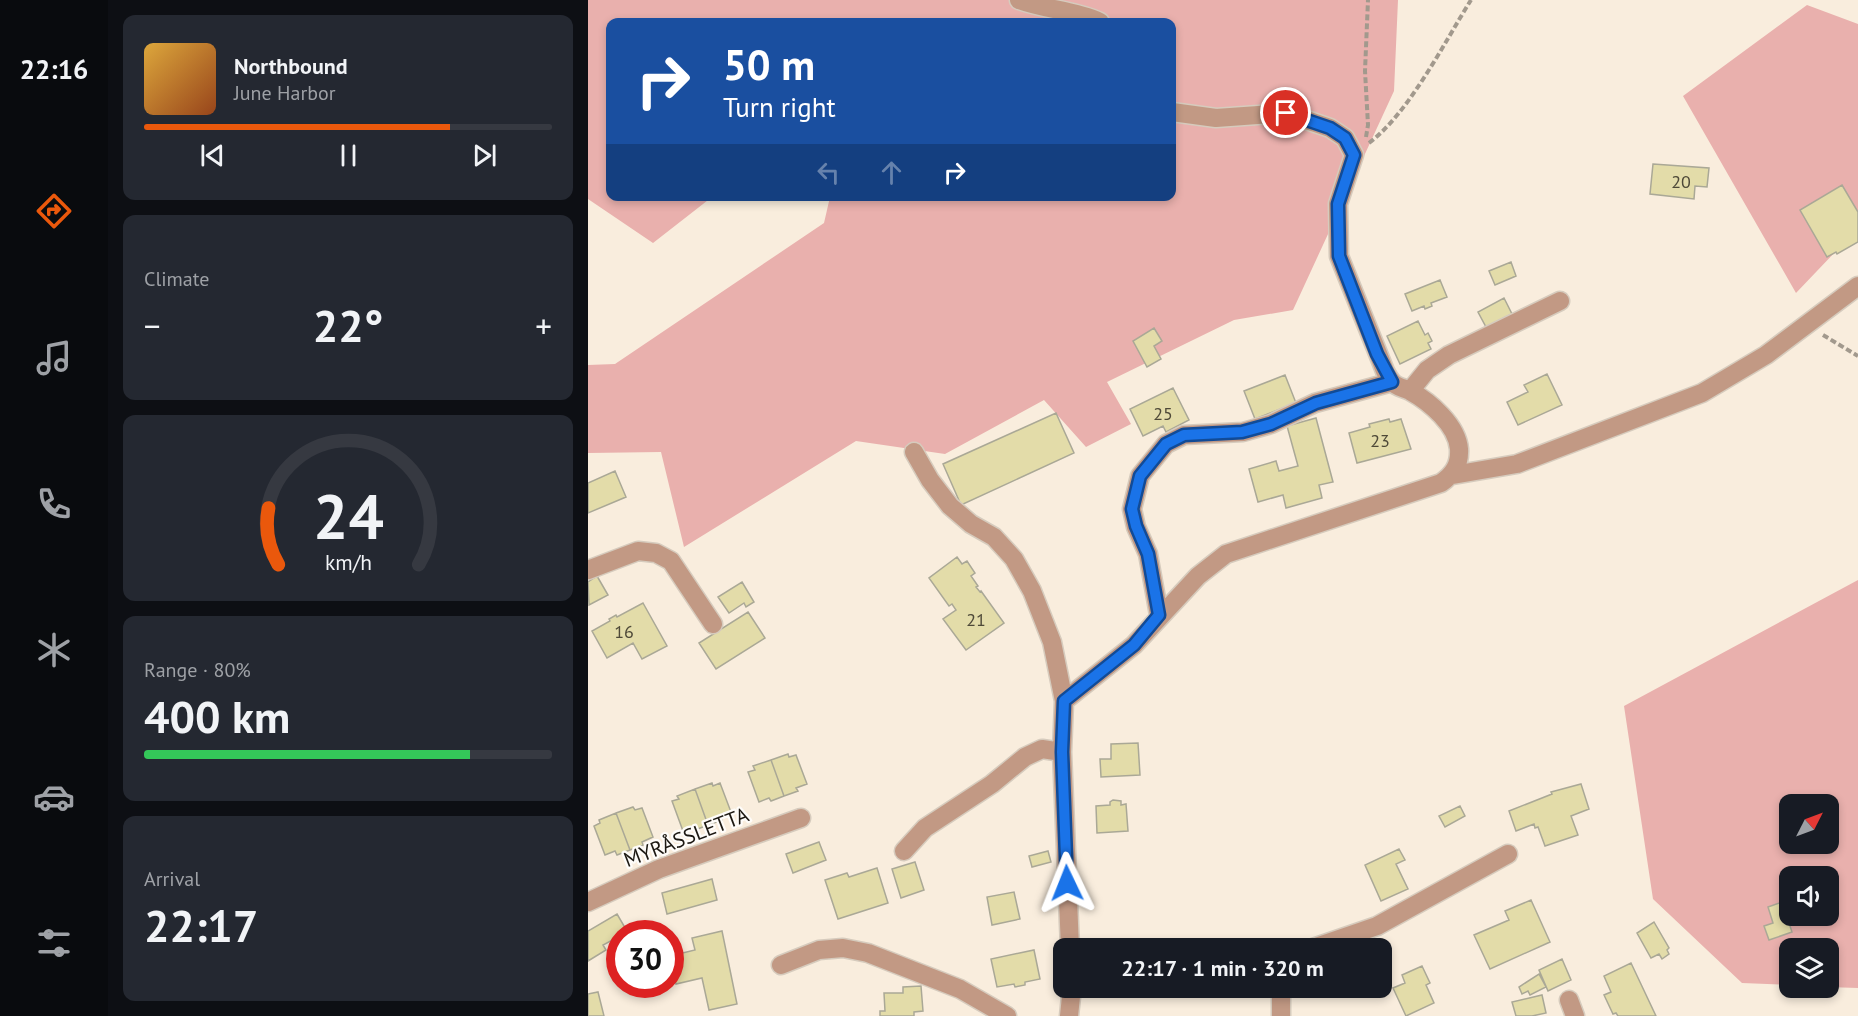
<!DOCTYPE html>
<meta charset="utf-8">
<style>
:root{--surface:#171b24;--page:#242831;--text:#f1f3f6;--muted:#9ea1a6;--line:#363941;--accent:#ea580c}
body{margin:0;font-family:"PT Sans",sans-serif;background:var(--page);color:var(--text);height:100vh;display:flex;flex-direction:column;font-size:22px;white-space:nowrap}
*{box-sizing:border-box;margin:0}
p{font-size:20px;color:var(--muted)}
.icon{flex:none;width:33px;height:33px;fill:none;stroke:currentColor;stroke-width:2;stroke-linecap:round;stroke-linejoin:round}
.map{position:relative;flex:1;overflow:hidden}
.sheet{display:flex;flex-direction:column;gap:15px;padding:15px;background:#0d0f14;width:480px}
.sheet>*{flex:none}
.hud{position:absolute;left:18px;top:18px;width:570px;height:183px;border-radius:12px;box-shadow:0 3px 9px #0003;background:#1a4fa0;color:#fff;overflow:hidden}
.needle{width:39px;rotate:48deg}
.buttons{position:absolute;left:1191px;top:794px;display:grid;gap:12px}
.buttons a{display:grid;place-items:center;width:60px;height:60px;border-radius:12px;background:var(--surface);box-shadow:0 3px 9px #0003;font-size:30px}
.speed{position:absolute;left:18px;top:920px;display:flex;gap:12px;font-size:30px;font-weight:700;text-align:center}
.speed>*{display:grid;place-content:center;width:78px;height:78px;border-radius:50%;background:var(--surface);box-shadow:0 3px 9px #0003;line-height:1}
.speed .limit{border:9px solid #d22;background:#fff;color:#111}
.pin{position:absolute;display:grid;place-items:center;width:51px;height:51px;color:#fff;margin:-26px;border:3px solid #fff;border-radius:50%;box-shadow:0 2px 6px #0007}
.me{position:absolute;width:66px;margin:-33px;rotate:358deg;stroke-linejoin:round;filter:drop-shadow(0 0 4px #0008)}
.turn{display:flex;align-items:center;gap:21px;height:126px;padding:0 18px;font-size:27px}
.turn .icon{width:78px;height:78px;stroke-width:2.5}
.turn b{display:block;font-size:42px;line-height:51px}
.lanes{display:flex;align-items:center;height:57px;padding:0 18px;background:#0003;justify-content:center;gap:30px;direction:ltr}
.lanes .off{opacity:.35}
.big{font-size:45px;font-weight:800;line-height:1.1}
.sheet .tile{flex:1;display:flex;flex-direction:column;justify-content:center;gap:9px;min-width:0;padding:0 21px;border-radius:12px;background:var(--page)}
.sheet .dial{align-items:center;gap:0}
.dial svg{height:156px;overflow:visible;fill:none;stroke:var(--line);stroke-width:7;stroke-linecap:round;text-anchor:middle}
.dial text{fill:var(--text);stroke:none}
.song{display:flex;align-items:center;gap:18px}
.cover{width:72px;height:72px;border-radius:9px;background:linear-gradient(135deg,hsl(40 70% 55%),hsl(20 70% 35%))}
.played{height:6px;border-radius:3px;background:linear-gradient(90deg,var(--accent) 75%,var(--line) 75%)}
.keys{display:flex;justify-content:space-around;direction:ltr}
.heat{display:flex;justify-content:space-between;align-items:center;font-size:33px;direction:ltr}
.charge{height:9px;border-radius:4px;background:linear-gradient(90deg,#34c759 80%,var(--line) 0)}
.trip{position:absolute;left:465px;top:938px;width:339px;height:60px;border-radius:12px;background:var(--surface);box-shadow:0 3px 9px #0003;font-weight:800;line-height:60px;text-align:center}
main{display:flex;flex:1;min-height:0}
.dock{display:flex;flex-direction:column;width:108px;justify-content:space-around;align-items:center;background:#090b0e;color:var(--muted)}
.dock .icon{width:42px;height:42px}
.dock .active{color:var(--accent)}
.dock b{font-size:27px;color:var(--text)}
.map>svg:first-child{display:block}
</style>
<main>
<nav class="dock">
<b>22:16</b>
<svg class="icon active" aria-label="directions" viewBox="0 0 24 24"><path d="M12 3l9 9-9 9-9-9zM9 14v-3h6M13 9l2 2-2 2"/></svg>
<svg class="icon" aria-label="music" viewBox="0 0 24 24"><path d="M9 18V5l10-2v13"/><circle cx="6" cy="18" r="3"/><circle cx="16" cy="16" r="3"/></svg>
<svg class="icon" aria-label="phone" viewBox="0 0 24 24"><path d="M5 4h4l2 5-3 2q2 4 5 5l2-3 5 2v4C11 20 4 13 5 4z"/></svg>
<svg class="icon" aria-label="climate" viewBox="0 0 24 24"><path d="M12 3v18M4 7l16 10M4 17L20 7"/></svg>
<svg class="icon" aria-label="car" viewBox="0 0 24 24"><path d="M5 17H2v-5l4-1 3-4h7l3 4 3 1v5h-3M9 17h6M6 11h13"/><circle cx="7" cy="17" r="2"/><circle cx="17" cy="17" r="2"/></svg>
<svg class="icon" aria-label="filters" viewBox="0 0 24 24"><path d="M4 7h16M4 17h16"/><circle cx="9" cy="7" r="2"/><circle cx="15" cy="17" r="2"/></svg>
</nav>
<section class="sheet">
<div class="tile">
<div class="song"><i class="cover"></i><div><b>Northbound</b><p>June Harbor</p></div></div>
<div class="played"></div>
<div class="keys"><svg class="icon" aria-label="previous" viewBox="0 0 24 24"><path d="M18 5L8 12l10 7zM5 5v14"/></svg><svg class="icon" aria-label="pause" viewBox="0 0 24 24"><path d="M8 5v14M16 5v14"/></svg><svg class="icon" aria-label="next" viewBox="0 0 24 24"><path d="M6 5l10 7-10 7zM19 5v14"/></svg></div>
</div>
<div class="tile"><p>Climate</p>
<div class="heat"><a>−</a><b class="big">22°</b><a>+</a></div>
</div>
<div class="tile dial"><svg viewBox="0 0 100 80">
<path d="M14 69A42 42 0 1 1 86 69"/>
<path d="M14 69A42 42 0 0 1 9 40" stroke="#ea580c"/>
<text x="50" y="56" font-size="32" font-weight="700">24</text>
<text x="50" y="72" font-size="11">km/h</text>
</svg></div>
<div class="tile"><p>Range · 80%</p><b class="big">400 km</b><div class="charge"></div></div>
<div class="tile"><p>Arrival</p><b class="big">22:17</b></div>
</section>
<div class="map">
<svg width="1270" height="1016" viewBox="0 0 1270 1016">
<rect width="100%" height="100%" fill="#f9eddd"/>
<path fill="#e9b0ad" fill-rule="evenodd" d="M 0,0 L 810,0 L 806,91 L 705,310 L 646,320 L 519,382 L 543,424 L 498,447 L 456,400 L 357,454 L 268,441 L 96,547 L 73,452 L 0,453 L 0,365 L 27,364 L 236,223 L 242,197 L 584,196 L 584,22 L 22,22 L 22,196 L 124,197 L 65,243 L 0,199 Z
M 1219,5 L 1270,24 L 1270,228 L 1208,293 L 1095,96 Z
M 1270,580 L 1270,988 L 1239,987 L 1240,987 L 1240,948 L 1202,948 L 1201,985 L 1154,983 L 1065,899 L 1036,706 ZM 1202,804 L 1240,804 L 1240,843 L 1202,843 ZM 1202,876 L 1240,876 L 1240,915 L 1202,915 Z"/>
<path fill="#e3dca9" stroke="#aaa896" stroke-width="1.5" d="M 1065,164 L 1121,168 L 1119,187 L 1107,186 L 1106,199 L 1062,194 Z
M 1254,185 L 1270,212 L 1270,242 L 1249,254 L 1248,252 L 1239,257 L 1212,210 Z
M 923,262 L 928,276 L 907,285 L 901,271 Z
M 852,280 L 859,297 L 843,303 L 844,306 L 837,309 L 836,306 L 824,311 L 817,294 Z
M 916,298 L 924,314 L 898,327 L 890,312 Z
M 830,321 L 837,335 L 840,333 L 844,341 L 840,343 L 843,349 L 812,364 L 799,336 Z
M 566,328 L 574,341 L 566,346 L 573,359 L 559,367 L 545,341 Z
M 959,374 L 974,405 L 930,425 L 919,402 L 940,392 L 936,385 Z
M 697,375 L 708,403 L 667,419 L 656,391 Z
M 585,388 L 601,420 L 578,432 L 575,426 L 555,436 L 542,409 Z
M 468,413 L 486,453 L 373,505 L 355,464 Z
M 728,418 L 745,482 L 731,485 L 734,498 L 698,508 L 695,495 L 670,502 L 661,469 L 688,461 L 691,471 L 710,466 L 699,426 Z
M 801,419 L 802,422 L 813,419 L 823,449 L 769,463 L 761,433 L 782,427 L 781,424 Z
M 27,471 L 38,497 L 0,513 L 0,483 Z
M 369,557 L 374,564 L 379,561 L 387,573 L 383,576 L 390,586 L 388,587 L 392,592 L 393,591 L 416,623 L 378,650 L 355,619 L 368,610 L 364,604 L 361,606 L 341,578 Z
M 9,576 L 20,595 L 1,605 L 0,582 Z
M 154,582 L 166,602 L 158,607 L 156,603 L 141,613 L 130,597 Z
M 55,603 L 79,646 L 54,659 L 45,643 L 19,658 L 4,631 L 22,621 L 21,619 L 28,615 L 29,617 Z
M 160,612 L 177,638 L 128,669 L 111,643 Z
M 550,743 L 552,775 L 513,777 L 512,759 L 523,759 L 523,744 Z
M 200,754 L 201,757 L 208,755 L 219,784 L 208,788 L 210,791 L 196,796 L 183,760 Z
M 183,760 L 196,796 L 183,801 L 181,798 L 171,802 L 160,772 L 167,770 L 165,766 Z
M 124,783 L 125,786 L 132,783 L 143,812 L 132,817 L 134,820 L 120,825 L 107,789 Z
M 993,784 L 1001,809 L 983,816 L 990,835 L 957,846 L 950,827 L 947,828 L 946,824 L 928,831 L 921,811 L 964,794 L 963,792 Z
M 107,789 L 120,825 L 107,830 L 105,827 L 95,831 L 84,801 L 91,799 L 89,796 Z
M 525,800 L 533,801 L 533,805 L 538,804 L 540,831 L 509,833 L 508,806 L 522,805 L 522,802 Z
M 872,806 L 877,816 L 857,827 L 851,816 Z
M 45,807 L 47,810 L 54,808 L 65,837 L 54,842 L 55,845 L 42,850 L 28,813 Z
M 28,813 L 42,850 L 29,855 L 27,851 L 17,855 L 6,826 L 12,823 L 11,820 Z
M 231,842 L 238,860 L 205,873 L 198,854 Z
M 811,849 L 817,860 L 808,864 L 820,889 L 793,901 L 777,865 Z
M 460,851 L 463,862 L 444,867 L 441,856 Z
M 327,862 L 336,890 L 313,898 L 304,869 Z
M 289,868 L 300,903 L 250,919 L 237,880 L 259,873 L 261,877 Z
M 124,879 L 129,900 L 79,914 L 74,893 Z
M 426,892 L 432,919 L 404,925 L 399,897 Z
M 943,900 L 962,942 L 902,969 L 886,935 L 921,920 L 917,911 Z
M 1194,902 L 1204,932 L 1181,940 L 1176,926 L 1185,923 L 1180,907 Z
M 29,914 L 39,931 L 32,933 L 32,936 L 15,945 L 18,950 L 0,961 L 0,931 Z
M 1066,922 L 1081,948 L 1079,950 L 1081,954 L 1074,959 L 1071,954 L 1063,958 L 1049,933 Z
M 134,931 L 149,1004 L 121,1010 L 114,978 L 88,984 L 82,956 L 107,950 L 104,938 Z
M 446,950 L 452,979 L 437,982 L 437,985 L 427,987 L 426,984 L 409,987 L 403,959 Z
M 974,959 L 983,980 L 960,991 L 951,970 Z
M 1043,963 L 1068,1016 L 1030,1016 L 1028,1013 L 1025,1014 L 1016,995 L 1023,992 L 1016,976 Z
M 834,966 L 842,983 L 838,985 L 846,1003 L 818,1016 L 805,988 L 817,983 L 814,975 Z
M 951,974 L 958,987 L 942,995 L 940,991 L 934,994 L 931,987 Z
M 333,986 L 335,1011 L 326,1012 L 326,1016 L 292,1016 L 292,1011 L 297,1011 L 296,993 L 315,993 L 315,987 Z
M 10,992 L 16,1016 L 0,1016 L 0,994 Z
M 954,995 L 958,1013 L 944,1016 L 928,1016 L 924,1002 Z"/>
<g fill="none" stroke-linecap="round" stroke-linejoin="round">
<defs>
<path id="minor" d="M 431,0 C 458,10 487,10 512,22
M 822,391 L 839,370 L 861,355 L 972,301
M 326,452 L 342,480 L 362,506 L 383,524 L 406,537 L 426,559 L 444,591 L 464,642 L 476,701 L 474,752 L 482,948
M 865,475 L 929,464 L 1114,393 L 1178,355 L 1270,286
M 0,570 L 50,551 L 68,553 L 83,561 L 125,624
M 571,615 L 560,554 L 548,527 L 544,509 L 552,476 L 578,444 L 596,435 L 655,432 L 683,424 L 727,403 L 804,382
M 476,701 L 546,645 L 610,576 L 638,554 L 853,483 C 865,475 872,465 871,449 C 869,425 842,402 822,391 C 816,388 809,387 805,383 C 802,380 799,375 797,371 L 751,256 L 750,204 L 766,155 L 757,138 L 742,128 L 698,113 L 628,118 L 584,112
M 316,851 L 337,828 L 404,784 L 437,757 L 454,749 L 474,752
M 0,902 L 71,869 L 213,818
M 725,948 L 789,926 L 920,854
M 193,965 L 231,950 L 255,948 L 280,953 L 372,989 L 419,1016
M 981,1000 L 987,1016
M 481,1016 L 484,987
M 693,1016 L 693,987"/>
</defs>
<use href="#minor" stroke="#d6cbbd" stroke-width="21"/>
<path stroke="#a2998d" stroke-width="4" stroke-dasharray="6 3" stroke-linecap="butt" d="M 778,137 L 780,125 L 777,71 L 780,0
M 781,143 C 821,113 856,43 883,0
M 1235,335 L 1270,356"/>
<use href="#minor" stroke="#c29984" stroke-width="18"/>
</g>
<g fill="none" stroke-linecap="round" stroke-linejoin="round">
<defs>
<path id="route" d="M 479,883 L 474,752 L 476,701 L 546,645 L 571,615 L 560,554 L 548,526 L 544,509 L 552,476 L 578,444 L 596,435 L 654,432 L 683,424 L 728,403 L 804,382 L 789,354 L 751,256 L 750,204 L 766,155 L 757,138 L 742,128 L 698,113"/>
</defs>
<use href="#route" stroke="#114b97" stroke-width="15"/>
<use href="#route" stroke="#1a73e8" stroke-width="10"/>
</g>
<g text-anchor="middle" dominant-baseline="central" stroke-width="4.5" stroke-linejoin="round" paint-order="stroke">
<g font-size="18" fill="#4e4938">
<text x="1093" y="181">20</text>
<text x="575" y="413">25</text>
<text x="792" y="440">23</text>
<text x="388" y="619">21</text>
<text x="36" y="631">16</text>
</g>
<g font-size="21" fill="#1c1812" stroke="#fefcf9">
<text transform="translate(98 837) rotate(-21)">MYRÅSSLETTA</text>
</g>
</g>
</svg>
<div class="buttons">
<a><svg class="needle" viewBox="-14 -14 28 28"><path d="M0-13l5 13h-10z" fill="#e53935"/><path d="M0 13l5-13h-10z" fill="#9ea1a6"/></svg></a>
<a><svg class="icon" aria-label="sound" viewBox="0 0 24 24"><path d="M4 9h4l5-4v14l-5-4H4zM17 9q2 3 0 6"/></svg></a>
<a><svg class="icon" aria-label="layers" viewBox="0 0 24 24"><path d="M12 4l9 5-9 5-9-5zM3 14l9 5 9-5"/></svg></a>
</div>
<div class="speed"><div class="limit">30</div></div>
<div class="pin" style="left:698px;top:113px;background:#d93025"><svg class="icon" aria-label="arrive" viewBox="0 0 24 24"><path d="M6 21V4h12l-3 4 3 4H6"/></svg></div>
<svg class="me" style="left:479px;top:883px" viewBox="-20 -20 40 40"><path d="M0-17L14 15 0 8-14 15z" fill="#1a73e8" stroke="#fff" stroke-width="4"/></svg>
<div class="trip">22:17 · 1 min · 320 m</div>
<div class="hud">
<div class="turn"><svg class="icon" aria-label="right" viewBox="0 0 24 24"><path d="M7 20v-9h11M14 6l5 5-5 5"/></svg><div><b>50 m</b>Turn right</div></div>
<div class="lanes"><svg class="icon off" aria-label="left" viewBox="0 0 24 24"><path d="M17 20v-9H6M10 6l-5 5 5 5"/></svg><svg class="icon off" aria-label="ahead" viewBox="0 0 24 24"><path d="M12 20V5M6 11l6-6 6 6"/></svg><svg class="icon" aria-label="right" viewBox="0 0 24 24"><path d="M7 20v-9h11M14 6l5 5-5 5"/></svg></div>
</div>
</div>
</main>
